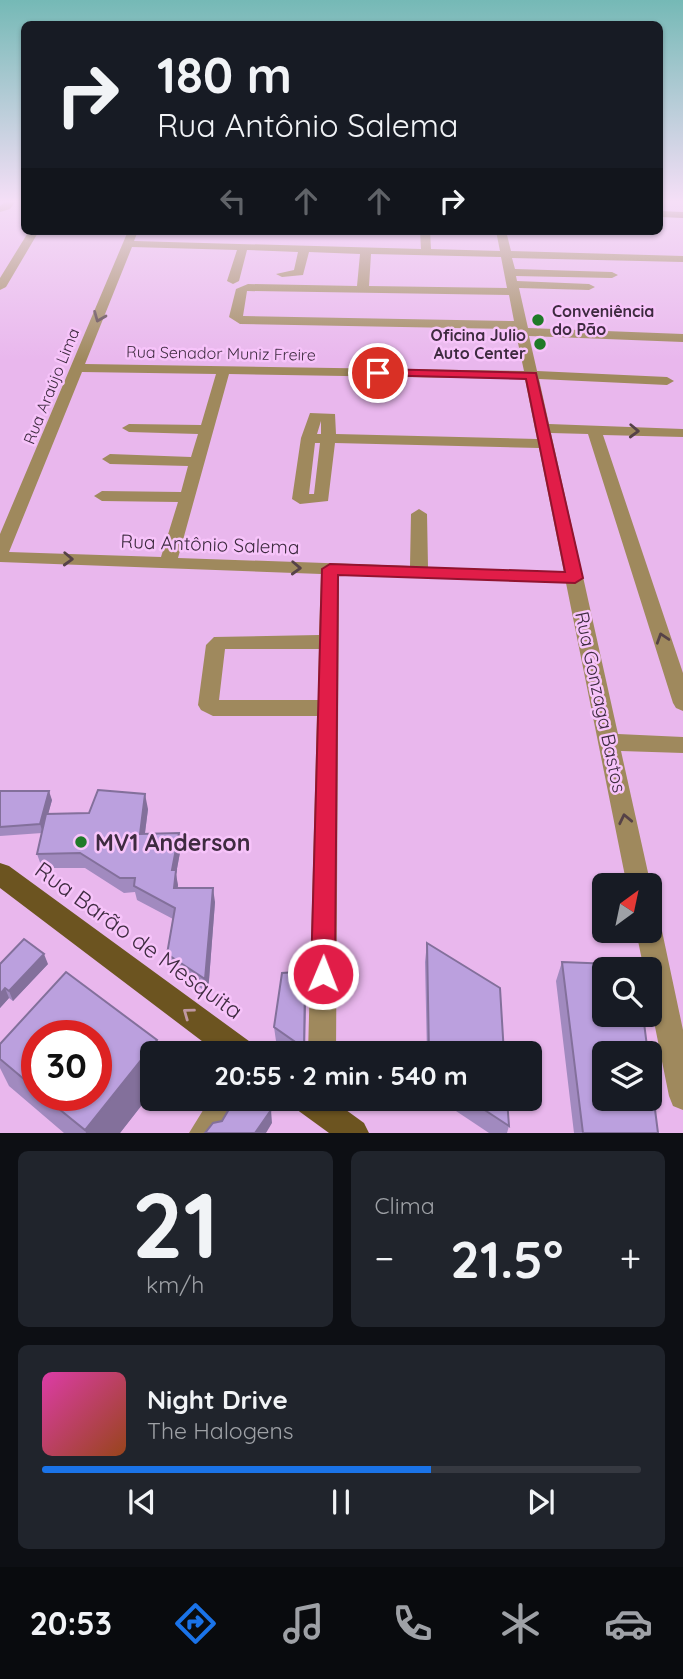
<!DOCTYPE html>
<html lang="pt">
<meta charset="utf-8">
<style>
:root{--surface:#171b24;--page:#20242c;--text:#f1f3f6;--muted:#9ea1a6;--line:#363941;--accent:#1a73e8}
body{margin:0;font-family:Quicksand,sans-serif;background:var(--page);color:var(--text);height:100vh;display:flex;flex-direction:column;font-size:26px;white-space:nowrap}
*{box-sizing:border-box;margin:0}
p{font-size:23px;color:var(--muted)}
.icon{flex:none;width:38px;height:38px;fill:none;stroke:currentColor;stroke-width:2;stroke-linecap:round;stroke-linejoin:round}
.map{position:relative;height:1133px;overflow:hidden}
.panel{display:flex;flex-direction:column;gap:18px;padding:18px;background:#0d0f14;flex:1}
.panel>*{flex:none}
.hud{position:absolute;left:21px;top:21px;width:642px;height:214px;border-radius:10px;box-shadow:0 2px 5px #0004;background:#171b24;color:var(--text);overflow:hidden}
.needle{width:46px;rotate:33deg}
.buttons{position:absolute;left:592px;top:873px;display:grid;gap:14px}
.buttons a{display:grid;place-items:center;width:70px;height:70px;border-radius:10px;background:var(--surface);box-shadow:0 2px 5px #0004;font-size:35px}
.speed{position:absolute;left:21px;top:1020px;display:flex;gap:14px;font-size:35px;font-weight:700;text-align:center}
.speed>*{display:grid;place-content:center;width:91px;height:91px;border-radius:50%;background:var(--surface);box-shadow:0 2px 5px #0004;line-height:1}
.speed .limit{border:10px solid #d22;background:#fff;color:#111}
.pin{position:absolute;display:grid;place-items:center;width:60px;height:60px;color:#fff;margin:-30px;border:4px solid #fff;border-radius:50%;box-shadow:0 2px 7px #0007}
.me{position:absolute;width:77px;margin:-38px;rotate:1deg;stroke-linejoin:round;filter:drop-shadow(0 0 5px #0008)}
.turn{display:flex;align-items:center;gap:24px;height:147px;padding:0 21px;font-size:32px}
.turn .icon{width:91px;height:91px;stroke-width:2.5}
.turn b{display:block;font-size:49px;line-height:60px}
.lanes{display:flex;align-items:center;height:66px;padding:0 21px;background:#0003;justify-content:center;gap:35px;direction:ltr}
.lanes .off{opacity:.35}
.big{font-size:52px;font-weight:700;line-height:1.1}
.panel .tile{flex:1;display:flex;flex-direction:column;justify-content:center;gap:10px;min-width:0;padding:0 24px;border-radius:10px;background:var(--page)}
.panel .dial{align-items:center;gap:0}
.dial b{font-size:91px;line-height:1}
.song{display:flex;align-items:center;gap:21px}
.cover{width:84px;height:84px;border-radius:10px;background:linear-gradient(135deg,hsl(320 70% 55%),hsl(20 70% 35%))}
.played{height:7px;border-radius:4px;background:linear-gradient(90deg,var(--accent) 65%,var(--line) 65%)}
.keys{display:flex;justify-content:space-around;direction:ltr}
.heat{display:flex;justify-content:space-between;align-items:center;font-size:38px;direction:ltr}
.panel .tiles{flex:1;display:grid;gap:18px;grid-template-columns:1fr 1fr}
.tile:last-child{grid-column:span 2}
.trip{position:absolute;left:140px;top:1041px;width:402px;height:70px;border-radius:10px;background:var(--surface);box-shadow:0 2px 5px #0004;font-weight:700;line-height:70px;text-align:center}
.tab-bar{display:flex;height:112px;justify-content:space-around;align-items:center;background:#090b0e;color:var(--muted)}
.tab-bar .icon{width:49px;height:49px}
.tab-bar .selected{color:var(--accent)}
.tab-bar b{font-size:32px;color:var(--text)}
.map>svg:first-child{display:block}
</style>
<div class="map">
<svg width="683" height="1133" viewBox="0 0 683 1133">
<rect width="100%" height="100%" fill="#e9b7ed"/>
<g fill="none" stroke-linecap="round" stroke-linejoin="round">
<path fill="#9f895d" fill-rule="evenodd" d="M 5,202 L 15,202 L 10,209 L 0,212 L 0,206 Z
M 29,231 L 39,231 L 6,287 L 0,290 L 0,278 Z
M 128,231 L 138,231 L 134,241 L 421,249 L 420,231 L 430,231 L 431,249 L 500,251 L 496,231 L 506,231 L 511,251 L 683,256 L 683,262 L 512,258 L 515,269 L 612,272 L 618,275 L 612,278 L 516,276 L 517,281 L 589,284 L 595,287 L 589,290 L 519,288 L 528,328 L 683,334 L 683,342 L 529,336 L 537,371 L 667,377 L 674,381 L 667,385 L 539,379 L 549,424 L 683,429 L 683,437 L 603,435 L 683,673 L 683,711 L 676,708 L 673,703 L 588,434 L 551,433 L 618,734 L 683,737 L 683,753 L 621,751 L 651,886 L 649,890 L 649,886 L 627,886 L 566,583 L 339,575 L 336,1054 L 308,1054 L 317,716 L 213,716 L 201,710 L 198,705 L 206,645 L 214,637 L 319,635 L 321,574 L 0,562 L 0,534 ZM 132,247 L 237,250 L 227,281 L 233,284 L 239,281 L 247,250 L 298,252 L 294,270 L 276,274 L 282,277 L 303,275 L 309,252 L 360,254 L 357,286 L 248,284 L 236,289 L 229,317 L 240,324 L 515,329 L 524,371 L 85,364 ZM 371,254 L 501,257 L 507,288 L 369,286 ZM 247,291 L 509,295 L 514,321 L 243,316 ZM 82,372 L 216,374 L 201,425 L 129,424 L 122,428 L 129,432 L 198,434 L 191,457 L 110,454 L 102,459 L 110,464 L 188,466 L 181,492 L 102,491 L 94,496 L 102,501 L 178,502 L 161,557 L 9,552 ZM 229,374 L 525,379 L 537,439 L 336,434 L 335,414 L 310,413 L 301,438 L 292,499 L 300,504 L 328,501 L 335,443 L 539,448 L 564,572 L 428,567 L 427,514 L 419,509 L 411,514 L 410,566 L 178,558 ZM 321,421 L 321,434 L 317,434 ZM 315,443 L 320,443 L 314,494 L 309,494 ZM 225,649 L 319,649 L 318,700 L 219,700 Z
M 649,919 L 658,923 L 662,931 L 683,1030 L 683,1110 L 673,1106 L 669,1096 L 649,997 L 649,970 L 644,970 L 636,931 L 649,931 Z
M 210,1099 L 242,1099 L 222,1133 L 189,1133 Z"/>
<path fill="#6c5420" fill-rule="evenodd" d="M 660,211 L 683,212 L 683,218 L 660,217 Z
M 0,863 L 9,866 L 253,1044 L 257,1054 L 219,1054 L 0,888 Z
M 292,1099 L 331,1099 L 364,1123 L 369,1133 L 329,1133 L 296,1109 Z"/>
</g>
<path fill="#a18abf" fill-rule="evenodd" d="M 0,791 L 52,800 L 48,814 L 89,813 L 148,809 L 145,833 L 181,847 L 176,874 L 178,888 L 215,902 L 208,993 L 170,968 L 167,954 L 173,919 L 137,900 L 135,892 L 124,893 L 85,868 L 42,868 L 37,854 L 42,833 L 0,836 Z
M 427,943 L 504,1054 L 427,1054 L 425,962 Z
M 562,962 L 658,1133 L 574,1133 L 556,981 Z
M 0,964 L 48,964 L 13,1001 L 9,998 L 0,1008 Z
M 66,972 L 157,1040 L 161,1054 L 152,1054 L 152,1092 L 120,1133 L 64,1133 L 9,1086 L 0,1068 L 0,1044 ZM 37,1036 L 96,1036 L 96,1096 L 37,1096 Z
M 296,972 L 297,983 L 306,997 L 305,1054 L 293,1054 L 276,1041 L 274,1027 Z
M 438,1099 L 507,1099 L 509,1126 L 507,1133 L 489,1133 Z"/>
<path fill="#83709b" d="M 49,791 L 52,800 L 43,833 L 40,824 Z
M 145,794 L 148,809 L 143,848 L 140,834 Z
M 179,833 L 181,847 L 176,874 L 178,885 L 176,902 L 172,870 Z
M 213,888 L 215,902 L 208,993 L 205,979 Z
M 44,954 L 48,964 L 13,1001 L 9,991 Z
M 305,983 L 306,997 L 304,1054 L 304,1048 Z
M 5,988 L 9,998 L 0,1008 L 0,994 Z
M 157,1040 L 161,1054 L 152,1054 L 152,1092 L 120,1133 L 86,1133 L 85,1130 Z
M 271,1110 L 272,1123 L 266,1133 L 255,1133 Z"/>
<path fill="#bba0de" stroke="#83709b" stroke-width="2" d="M 98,790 L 145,794 L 140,834 L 179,833 L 172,870 L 176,870 L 174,888 L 213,888 L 205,979 L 167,954 L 175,908 L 134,886 L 135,878 L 120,878 L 80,853 L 37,854 L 46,814 L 89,813 Z
M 0,791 L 49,791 L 40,824 L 0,827 Z
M 24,939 L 44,954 L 9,991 L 5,988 L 0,994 L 0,964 Z
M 427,943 L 500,988 L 504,1054 L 429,1054 Z
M 562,962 L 637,965 L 638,970 L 604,970 L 604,1015 L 643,1015 L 648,1054 L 604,1054 L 604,1099 L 649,1099 L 649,1062 L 658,1133 L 583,1133 Z
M 66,972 L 157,1040 L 85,1130 L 43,1096 L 96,1096 L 96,1036 L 37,1036 L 37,1090 L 0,1059 L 0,1044 Z
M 296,972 L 294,983 L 305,983 L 304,1048 L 274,1027 L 282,973 Z
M 235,1099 L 255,1099 L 271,1110 L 255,1133 L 205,1133 L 213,1123 L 222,1121 Z
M 468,1099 L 507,1099 L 509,1126 Z"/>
<defs><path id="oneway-chevron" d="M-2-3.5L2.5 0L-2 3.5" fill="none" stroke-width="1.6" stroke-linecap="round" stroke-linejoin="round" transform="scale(1.75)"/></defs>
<g stroke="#564247">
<use href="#oneway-chevron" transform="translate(99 317) rotate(112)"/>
<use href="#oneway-chevron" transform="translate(634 431) rotate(2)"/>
<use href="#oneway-chevron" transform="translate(68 559) rotate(2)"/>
<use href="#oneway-chevron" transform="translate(296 568) rotate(2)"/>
<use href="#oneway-chevron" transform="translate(662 638) rotate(-108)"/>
<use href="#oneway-chevron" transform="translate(625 819) rotate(-102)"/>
</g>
<use stroke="#bf97a3" href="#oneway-chevron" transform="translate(188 1013) rotate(-144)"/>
<linearGradient id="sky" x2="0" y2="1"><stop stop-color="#75b9b6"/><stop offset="0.56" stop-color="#f5dff7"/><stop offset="1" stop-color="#f5dff7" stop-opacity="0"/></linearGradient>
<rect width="683" height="360" fill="url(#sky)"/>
<path fill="#e11d48" stroke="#92132f" stroke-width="2" d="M 378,369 L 536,373 L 583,578 L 575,583 L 338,575 L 335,974 L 332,982 L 323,985 L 315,982 L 311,974 L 322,569 L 330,564 L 565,572 L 526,379 L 373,375 L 373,370 Z"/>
<g fill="#207a28" stroke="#f7c4fa" stroke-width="2.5">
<circle cx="538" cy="320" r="7"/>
<circle cx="540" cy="344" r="7"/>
<circle cx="81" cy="842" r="7"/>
</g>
<g text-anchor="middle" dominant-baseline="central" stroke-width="5" stroke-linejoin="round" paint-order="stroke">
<g font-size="16" font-weight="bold" fill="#3e2b40" stroke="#f7c4fa" text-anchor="start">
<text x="552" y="311">Conveniência<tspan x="552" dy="18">do Pão</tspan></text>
<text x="526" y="335" text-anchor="end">Oficina Julio<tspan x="526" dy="18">Auto Center</tspan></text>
</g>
<g font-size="16" fill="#3e2b40" stroke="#f7c4fa">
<text transform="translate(221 353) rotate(1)">Rua Senador Muniz Freire</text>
<text transform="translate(51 386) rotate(-68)">Rua Araújo Lima</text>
</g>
<g font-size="19" fill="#3e2b40" stroke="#f7c4fa">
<text transform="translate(210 544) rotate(2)">Rua Antônio Salema</text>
<text transform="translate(601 702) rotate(78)">Rua Gonzaga Bastos</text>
</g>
<g font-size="23" font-weight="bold" fill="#3e2b40" stroke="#f7c4fa" text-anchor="start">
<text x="95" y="842">MV1 Anderson</text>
</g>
<g font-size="23" fill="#3e2b40" stroke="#f7c4fa">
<text transform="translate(139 940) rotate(36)">Rua Barão de Mesquita</text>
</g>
</g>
</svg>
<div class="buttons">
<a><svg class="needle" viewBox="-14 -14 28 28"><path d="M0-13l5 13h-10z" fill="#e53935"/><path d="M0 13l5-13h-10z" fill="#9ea1a6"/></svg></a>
<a><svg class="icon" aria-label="search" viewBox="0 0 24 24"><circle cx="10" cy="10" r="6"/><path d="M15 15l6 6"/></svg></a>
<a><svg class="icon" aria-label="layers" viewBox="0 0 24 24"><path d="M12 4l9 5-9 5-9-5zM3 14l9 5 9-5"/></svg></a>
</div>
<div class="speed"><div class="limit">30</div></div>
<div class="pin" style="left:378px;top:373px;background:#d93025"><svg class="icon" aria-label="arrive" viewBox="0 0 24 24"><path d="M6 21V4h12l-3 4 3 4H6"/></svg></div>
<svg class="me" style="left:323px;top:974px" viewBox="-20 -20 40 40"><circle r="17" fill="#e11d48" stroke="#fff" stroke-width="3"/><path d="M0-11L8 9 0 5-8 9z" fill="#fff"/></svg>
<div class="trip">20:55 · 2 min · 540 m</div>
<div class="hud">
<div class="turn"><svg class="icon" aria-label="right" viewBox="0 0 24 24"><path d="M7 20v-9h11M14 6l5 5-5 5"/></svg><div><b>180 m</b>Rua Antônio Salema</div></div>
<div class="lanes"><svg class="icon off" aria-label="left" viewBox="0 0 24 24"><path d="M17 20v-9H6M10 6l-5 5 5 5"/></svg><svg class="icon off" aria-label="ahead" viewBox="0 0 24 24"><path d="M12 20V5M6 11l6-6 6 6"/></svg><svg class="icon off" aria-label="ahead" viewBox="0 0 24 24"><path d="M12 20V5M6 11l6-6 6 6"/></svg><svg class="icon" aria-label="right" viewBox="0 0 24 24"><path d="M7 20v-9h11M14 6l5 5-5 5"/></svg></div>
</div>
</div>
<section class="panel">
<div class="tiles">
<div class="tile dial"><b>21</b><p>km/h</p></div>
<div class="tile"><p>Clima</p>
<div class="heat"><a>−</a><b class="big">21.5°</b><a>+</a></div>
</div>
<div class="tile">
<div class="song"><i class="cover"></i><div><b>Night Drive</b><p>The Halogens</p></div></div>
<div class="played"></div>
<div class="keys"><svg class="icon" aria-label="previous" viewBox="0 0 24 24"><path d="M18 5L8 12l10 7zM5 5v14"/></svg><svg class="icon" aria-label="pause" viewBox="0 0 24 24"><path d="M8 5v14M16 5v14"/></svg><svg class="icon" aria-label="next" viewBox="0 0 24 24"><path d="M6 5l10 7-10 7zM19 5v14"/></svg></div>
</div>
</div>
</section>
<nav class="tab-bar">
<b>20:53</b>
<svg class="icon selected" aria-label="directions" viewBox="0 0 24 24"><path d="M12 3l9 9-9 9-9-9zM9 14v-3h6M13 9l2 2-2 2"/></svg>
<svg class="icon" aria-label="music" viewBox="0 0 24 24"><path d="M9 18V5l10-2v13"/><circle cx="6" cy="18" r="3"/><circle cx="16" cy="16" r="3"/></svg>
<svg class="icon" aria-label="phone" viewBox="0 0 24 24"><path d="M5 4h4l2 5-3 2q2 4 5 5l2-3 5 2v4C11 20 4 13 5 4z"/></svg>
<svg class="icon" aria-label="climate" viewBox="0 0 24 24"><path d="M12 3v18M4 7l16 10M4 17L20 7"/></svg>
<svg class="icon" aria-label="car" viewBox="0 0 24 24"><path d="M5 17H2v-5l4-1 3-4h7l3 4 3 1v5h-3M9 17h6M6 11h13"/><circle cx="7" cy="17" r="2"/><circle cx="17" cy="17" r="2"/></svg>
</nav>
